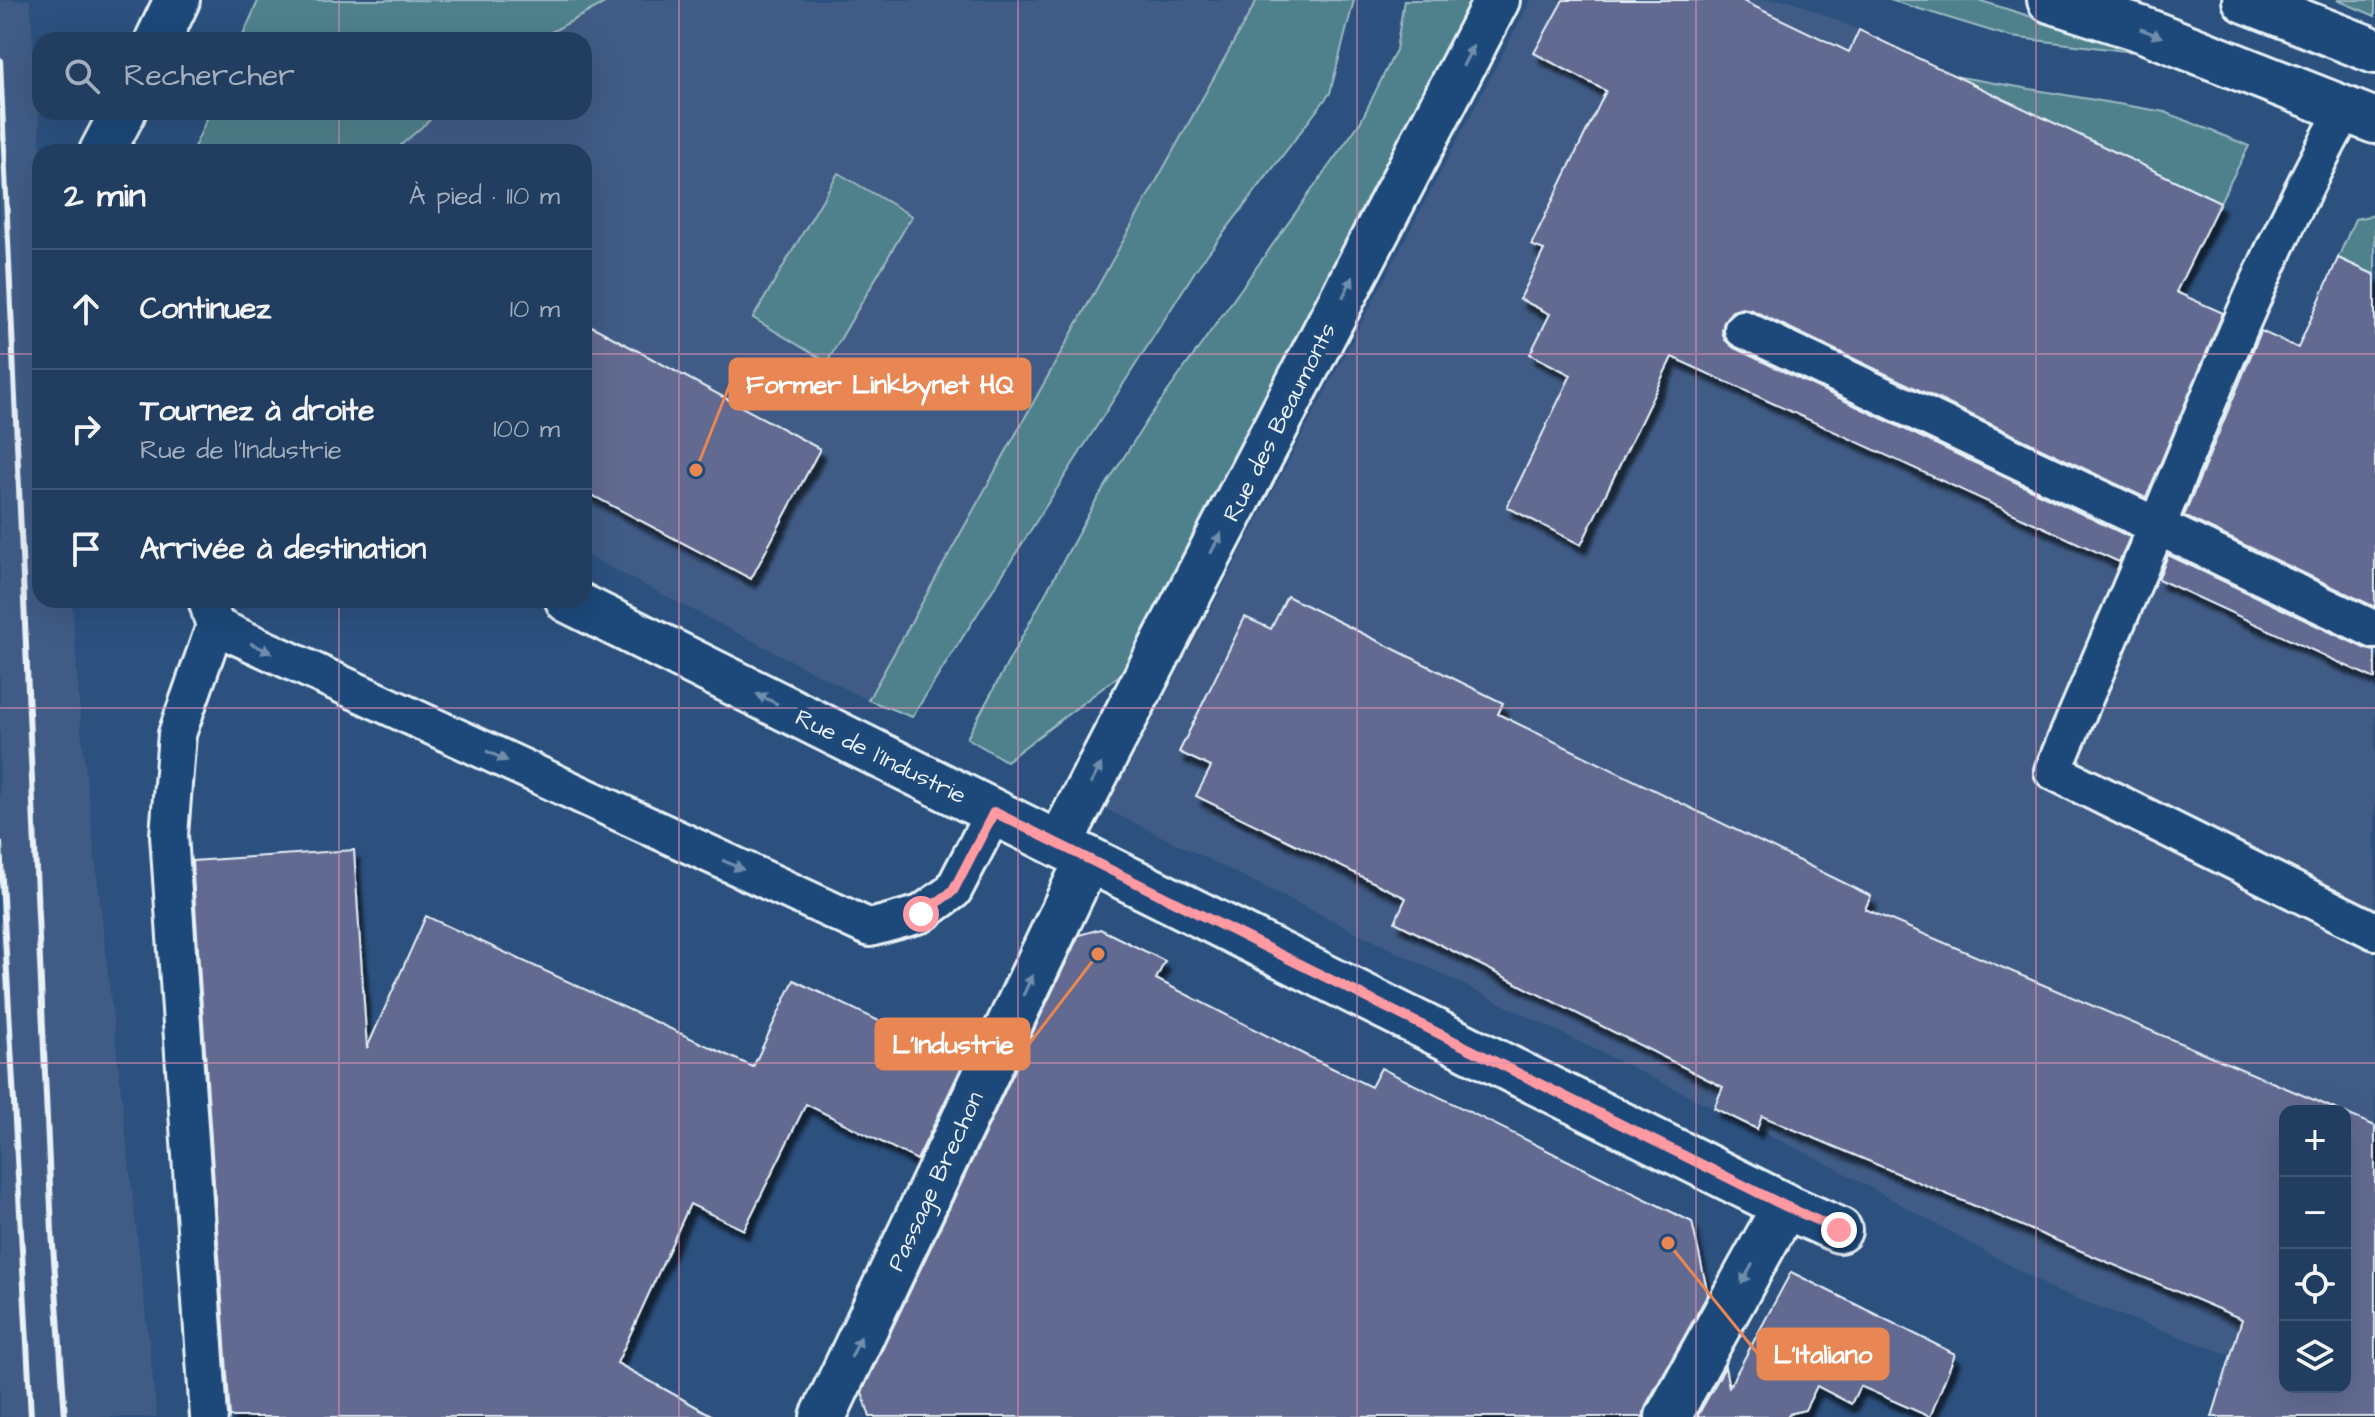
<!DOCTYPE html>
<html lang="fr">
<meta charset="utf-8">
<style>
:root{--surface:#213d5f;--page:#294465;--text:#f1f3f6;--muted:#a2aebd;--line:#3e5674}
body{margin:0;font-family:"Architects Daughter",sans-serif;background:var(--page);color:var(--text)}
.controls{position:absolute;right:24px;bottom:24px;display:grid;overflow:hidden;border-radius:16px;box-shadow:0 8px 32px #0002}
.controls button{width:72px;height:72px;display:grid;place-items:center;padding:0;border:0;border-bottom:2px solid var(--line);background:var(--surface);color:var(--text);font:40px sans-serif}
.stop{position:absolute;width:24px;height:24px;margin:-18px;border:6px solid #ff9aa2;border-radius:50%;background:#fff}
.stop.end{background:#ff9aa2;border-color:#fff;box-shadow:0 2px 8px #0008}
.list{margin:0;padding:0;list-style:none}
h2{display:flex;justify-content:space-between;align-items:center;height:104px;margin:0;padding:0 32px;font-size:34px}
h2 small{font-size:26px;font-weight:400;color:var(--muted)}
.list li{display:grid;grid-template-columns:52px 1fr auto;gap:24px;align-items:center;box-sizing:border-box;height:120px;padding:0 32px;border-top:2px solid var(--line)}
.list b{display:block;font-size:30px;white-space:nowrap}
.list p{margin:0;font-size:26px;white-space:nowrap;color:var(--muted)}
.list em{font-size:26px;font-style:normal;color:var(--muted)}
.icon{flex:none;width:44px;height:44px;fill:none;stroke:currentColor;stroke-width:2;stroke-linecap:round;stroke-linejoin:round}
.map{position:relative;flex:none;width:2375px;height:1417px;overflow:hidden}
.search{position:absolute;background:var(--surface);box-shadow:0 8px 32px #0002;left:32px;top:32px;width:560px;height:88px;display:flex;align-items:center;gap:20px;box-sizing:border-box;padding:0 28px;border-radius:24px;color:var(--muted);font-size:30px}
.panel{position:absolute;background:var(--surface);box-shadow:0 8px 32px #0002;left:32px;top:144px;width:560px;height:464px;border-radius:24px}
.map>svg:first-child{display:block}
.built{fill:#3f5c86}
.green{fill:#50818c;stroke:#9cb9c2;stroke-width:2}
.building{fill:#626b91;stroke:#e8f1f8;stroke-width:2;filter:url(#shadow)}
.lines{fill:none;stroke-linecap:round;stroke-linejoin:round}
.service-casing{stroke:#e8f1f8;stroke-width:42}
.minor-casing{stroke:#e8f1f8;stroke-width:50}
.primary-casing{stroke:#e8f1f8;stroke-width:50}
.service{stroke:#1f4a7a;stroke-width:36}
.minor{stroke:#1f4a7a;stroke-width:44}
.primary{stroke:#1f4a7a;stroke-width:44}
.rail{stroke:#e8f1f8;stroke-width:6}
.oneway{fill:#6f8dac}
.route{stroke:#ff9aa2;stroke-width:10}
.grid{fill:none;stroke:#d78fb1;stroke-width:2;stroke-opacity:0.55}
.labels{text-anchor:middle;stroke-width:8;stroke-linejoin:round;paint-order:stroke}
.street-label{font-size:24px;fill:#e8f1f8;stroke:#1f4a7a}
.leader{fill:none;stroke:#e88753;stroke-width:3}
.callout-dot{fill:#e88753;stroke:#1f4a7a;stroke-width:3}
.callout{fill:#e88753;stroke:#e88753;stroke-width:3}
.callout-label{font-size:26px;text-anchor:middle;font-weight:bold;fill:#fff}
</style>
<div class="map">
<svg width="2375" height="1417" viewBox="0 0 2375 1417">
<defs>
<filter id="shadow"><feDropShadow dx="5" dy="9" stdDeviation="2" flood-color="#0009"/></filter>
</defs>
<rect width="100%" height="100%" fill="#2c517f"/>
<filter id="ink" filterUnits="userSpaceOnUse"><feTurbulence type="fractalNoise" baseFrequency=".0125" numOctaves="2"/><feDisplacementMap in="SourceGraphic" scale="16" xChannelSelector="R" yChannelSelector="G"/><feConvolveMatrix kernelMatrix="1 2 1 2 8 2 1 2 1" color-interpolation-filters="sRGB"/></filter>
<g filter="url(#ink)">
<g class="built">
<path d="M0 0H30L41 152 40 600H72L81 730 157 1417H0Z"/>
<path d="M610 0H1257L868 700 584 554V152H393L439 112H584V40H537Z"/>
<path d="M1531 0H1790L1859 30 2220 202 2176 292 2297 348 2338 258 2375 275V1409L2345 1387V1111H2285V1375L2058 1292 1832 1166 1106 809Z"/>
</g>
<g class="green">
<path d="M261 0H610L537 40H241L258 1Z"/>
<path d="M1257 0H1354L1330 93 1197 268 912 717 868 700Z"/>
<path d="M1404 0H1480L1145 656 1006 761 967 738 1094 504 1148 419 1361 121 1396 50Z"/>
<path d="M1890 0H1978L2150 54 2011 37Z"/>
<path d="M2338 0H2375V16L2337 0Z"/>
<path d="M1954 76 2165 112 2249 146 2220 202Z"/>
<path d="M210 112H439L393 152H192Z"/>
<path d="M838 173 912 216 827 362 753 318Z"/>
<path d="M2375 215V275L2338 258 2355 219Z"/>
</g>
<g class="building">
<path d="M1563 0H1741L1849 52 1859 30 2220 202 2176 292 2223 313 2146 498 1752 310 1742 308 1732 311 1724 321 1722 331 1725 340 1734 348 2130 537 2119 562 1672 357 1581 545 1507 507 1571 375 1530 354 1550 314 1520 299 1544 250 1531 245 1606 91 1534 53Z"/>
<path d="M2338 258 2375 275V607L2184 516 2261 331 2298 348Z"/>
<path d="M584 322 820 449 751 579 584 491Z"/>
<path d="M2168 555 2366 649 2375 651V679L2158 579Z"/>
<path d="M1287 596 1503 703 1498 714 1871 896 1865 909 2340 1111H2285V1387H2345V1113L2375 1126V1417H2212L2242 1319 1762 1116 1757 1129 1714 1108 1723 1087 1395 922 1406 898 1196 796 1211 767 1179 752 1245 617 1271 629Z"/>
<path d="M354 850 367 1048 426 916 753 1067 794 980 964 1062 917 1160 806 1104 744 1230 690 1204 617 1363 715 1417H230L192 861Z"/>
<path d="M1100 929 1165 961 1156 979 1305 1055 1371 1087 1381 1068 1692 1222 1708 1294 1646 1405 1643 1417H870L862 1392 1079 935Z"/>
<path d="M1791 1272 1955 1354 1930 1417 1860 1386 1851 1404 1817 1386 1805 1410 1789 1414 1787 1417H1697L1725 1367 1729 1387Z"/>
</g>
<g class="lines">
<defs>
<g id="service">
<path d="M2345 110C2270 245 2213 388 2155 531 2122 611 2087 691 2053 771L2375 931"/>
<path d="M1743 329 2375 630"/>
<path d="M207 600 215 626 870 928 921 914 953 891 994 812"/>
<path d="M209 1417 169 835 177 734 215 626"/>
</g>
<g id="minor">
<path d="M158 40 177 0"/>
<path d="M102 152 123 112"/>
<path d="M568 600 1785 1206 1839 1230"/>
<path d="M1060 843 1497 0"/>
<path d="M823 1417 1088 859"/>
<path d="M1668 1417 1785 1206"/>
</g>
<g id="primary">
<path d="M2050 0 2141 29 2375 121"/>
<path d="M2245 0 2375 51"/>
</g>
</defs>
<use href="#service" class="service-casing"/>
<use href="#minor" class="minor-casing"/>
<use href="#primary" class="primary-casing"/>
<use href="#service" class="service"/>
<use href="#minor" class="minor"/>
<use href="#primary" class="primary"/>
<g class="rail">
<path d="M0 60 52 1231 65 1417"/>
<path d="M0 843 31 1417"/>
</g>
</g>
<defs><path id="oneway-solid" d="M-6-.8H1V-3.2L6.5 0L1 3.2V.8H-6Z" transform="scale(2)"/></defs>
<g class="oneway">
<use href="#oneway-solid" transform="translate(2151 33) rotate(21)"/>
<use href="#oneway-solid" transform="translate(1468 56) rotate(-63)"/>
<use href="#oneway-solid" transform="translate(1348 287) rotate(-63)"/>
<use href="#oneway-solid" transform="translate(1216 543) rotate(-63)"/>
<use href="#oneway-solid" transform="translate(261 648) rotate(25)"/>
<use href="#oneway-solid" transform="translate(767 699) rotate(-154)"/>
<use href="#oneway-solid" transform="translate(497 756) rotate(25)"/>
<use href="#oneway-solid" transform="translate(1096 774) rotate(-62)"/>
<use href="#oneway-solid" transform="translate(733 865) rotate(25)"/>
<use href="#oneway-solid" transform="translate(1028 985) rotate(-65)"/>
<use href="#oneway-solid" transform="translate(1747 1274) rotate(119)"/>
<use href="#oneway-solid" transform="translate(856 1347) rotate(-65)"/>
</g>
</g>
<g class="lines" filter="url(#ink)">
<path class="route" d="M921 914 953 891 994 812 1785 1206 1839 1230"/>
</g>
<path class="grid" d="M339 0V40M679 0V1417M1018 0V1417M1357 0V1417M1696 0V1417M2036 0V1417M339 112V152M0 354H40M584 354H2375M339 600V1417M0 708H2375M0 1063H2375"/>
<g class="labels">
<g class="street-label">
<text transform="translate(1279 422) rotate(-63)" y="8">Rue des Beaumonts</text>
<text transform="translate(881 756) rotate(26)" y="8">Rue de l'Industrie</text>
<text transform="translate(935 1181) rotate(-65)" y="8">Passage Brechon</text>
</g>
</g>
<path class="leader" d="M696 470L730 384M1098 954L1029 1044M1668 1243L1758 1354"/>
<g class="callout-dot">
<circle cx="696" cy="470" r="8"/>
<circle cx="1098" cy="954" r="8"/>
<circle cx="1668" cy="1243" r="8"/>
</g>
<g class="callout">
<rect x="730" y="359" width="300" height="50" rx="8"/>
<rect x="876" y="1019" width="153" height="50" rx="8"/>
<rect x="1758" y="1329" width="130" height="50" rx="8"/>
</g>
<g class="callout-label">
<text x="880" y="393">Former Linkbynet HQ</text>
<text x="953" y="1053">L'Industrie</text>
<text x="1823" y="1363">L'Italiano</text>
</g>
</svg>
<div class="controls">
<button>+</button>
<button>−</button>
<button><svg class="icon" aria-label="locate" viewBox="0 0 24 24"><circle cx="12" cy="12" r="6"/><path d="M12 2v4M12 18v4M2 12h4M18 12h4"/></svg></button>
<button><svg class="icon" aria-label="layers" viewBox="0 0 24 24"><path d="M12 4l9 5-9 5-9-5zM3 14l9 5 9-5"/></svg></button>
</div>
<div class="stop" style="left:921px;top:914px"></div>
<div class="stop end" style="left:1839px;top:1230px"></div>
<div class="search"><svg class="icon" aria-label="search" viewBox="0 0 24 24"><circle cx="10" cy="10" r="6"/><path d="M15 15l6 6"/></svg>Rechercher</div>
<section class="panel">
<h2>2 min<small>À pied · 110 m</small></h2>
<ul class="list">
<li><svg class="icon" aria-label="ahead" viewBox="0 0 24 24"><path d="M12 20V5M6 11l6-6 6 6"/></svg><div><b>Continuez</b></div><em>10 m</em></li>
<li><svg class="icon" aria-label="right" viewBox="0 0 24 24"><path d="M7 20v-9h11M14 6l5 5-5 5"/></svg><div><b>Tournez à droite</b><p>Rue de l'Industrie</p></div><em>100 m</em></li>
<li><svg class="icon" aria-label="arrive" viewBox="0 0 24 24"><path d="M6 21V4h12l-3 4 3 4H6"/></svg><div><b>Arrivée à destination</b></div></li>
</ul>
</section>
</div>
